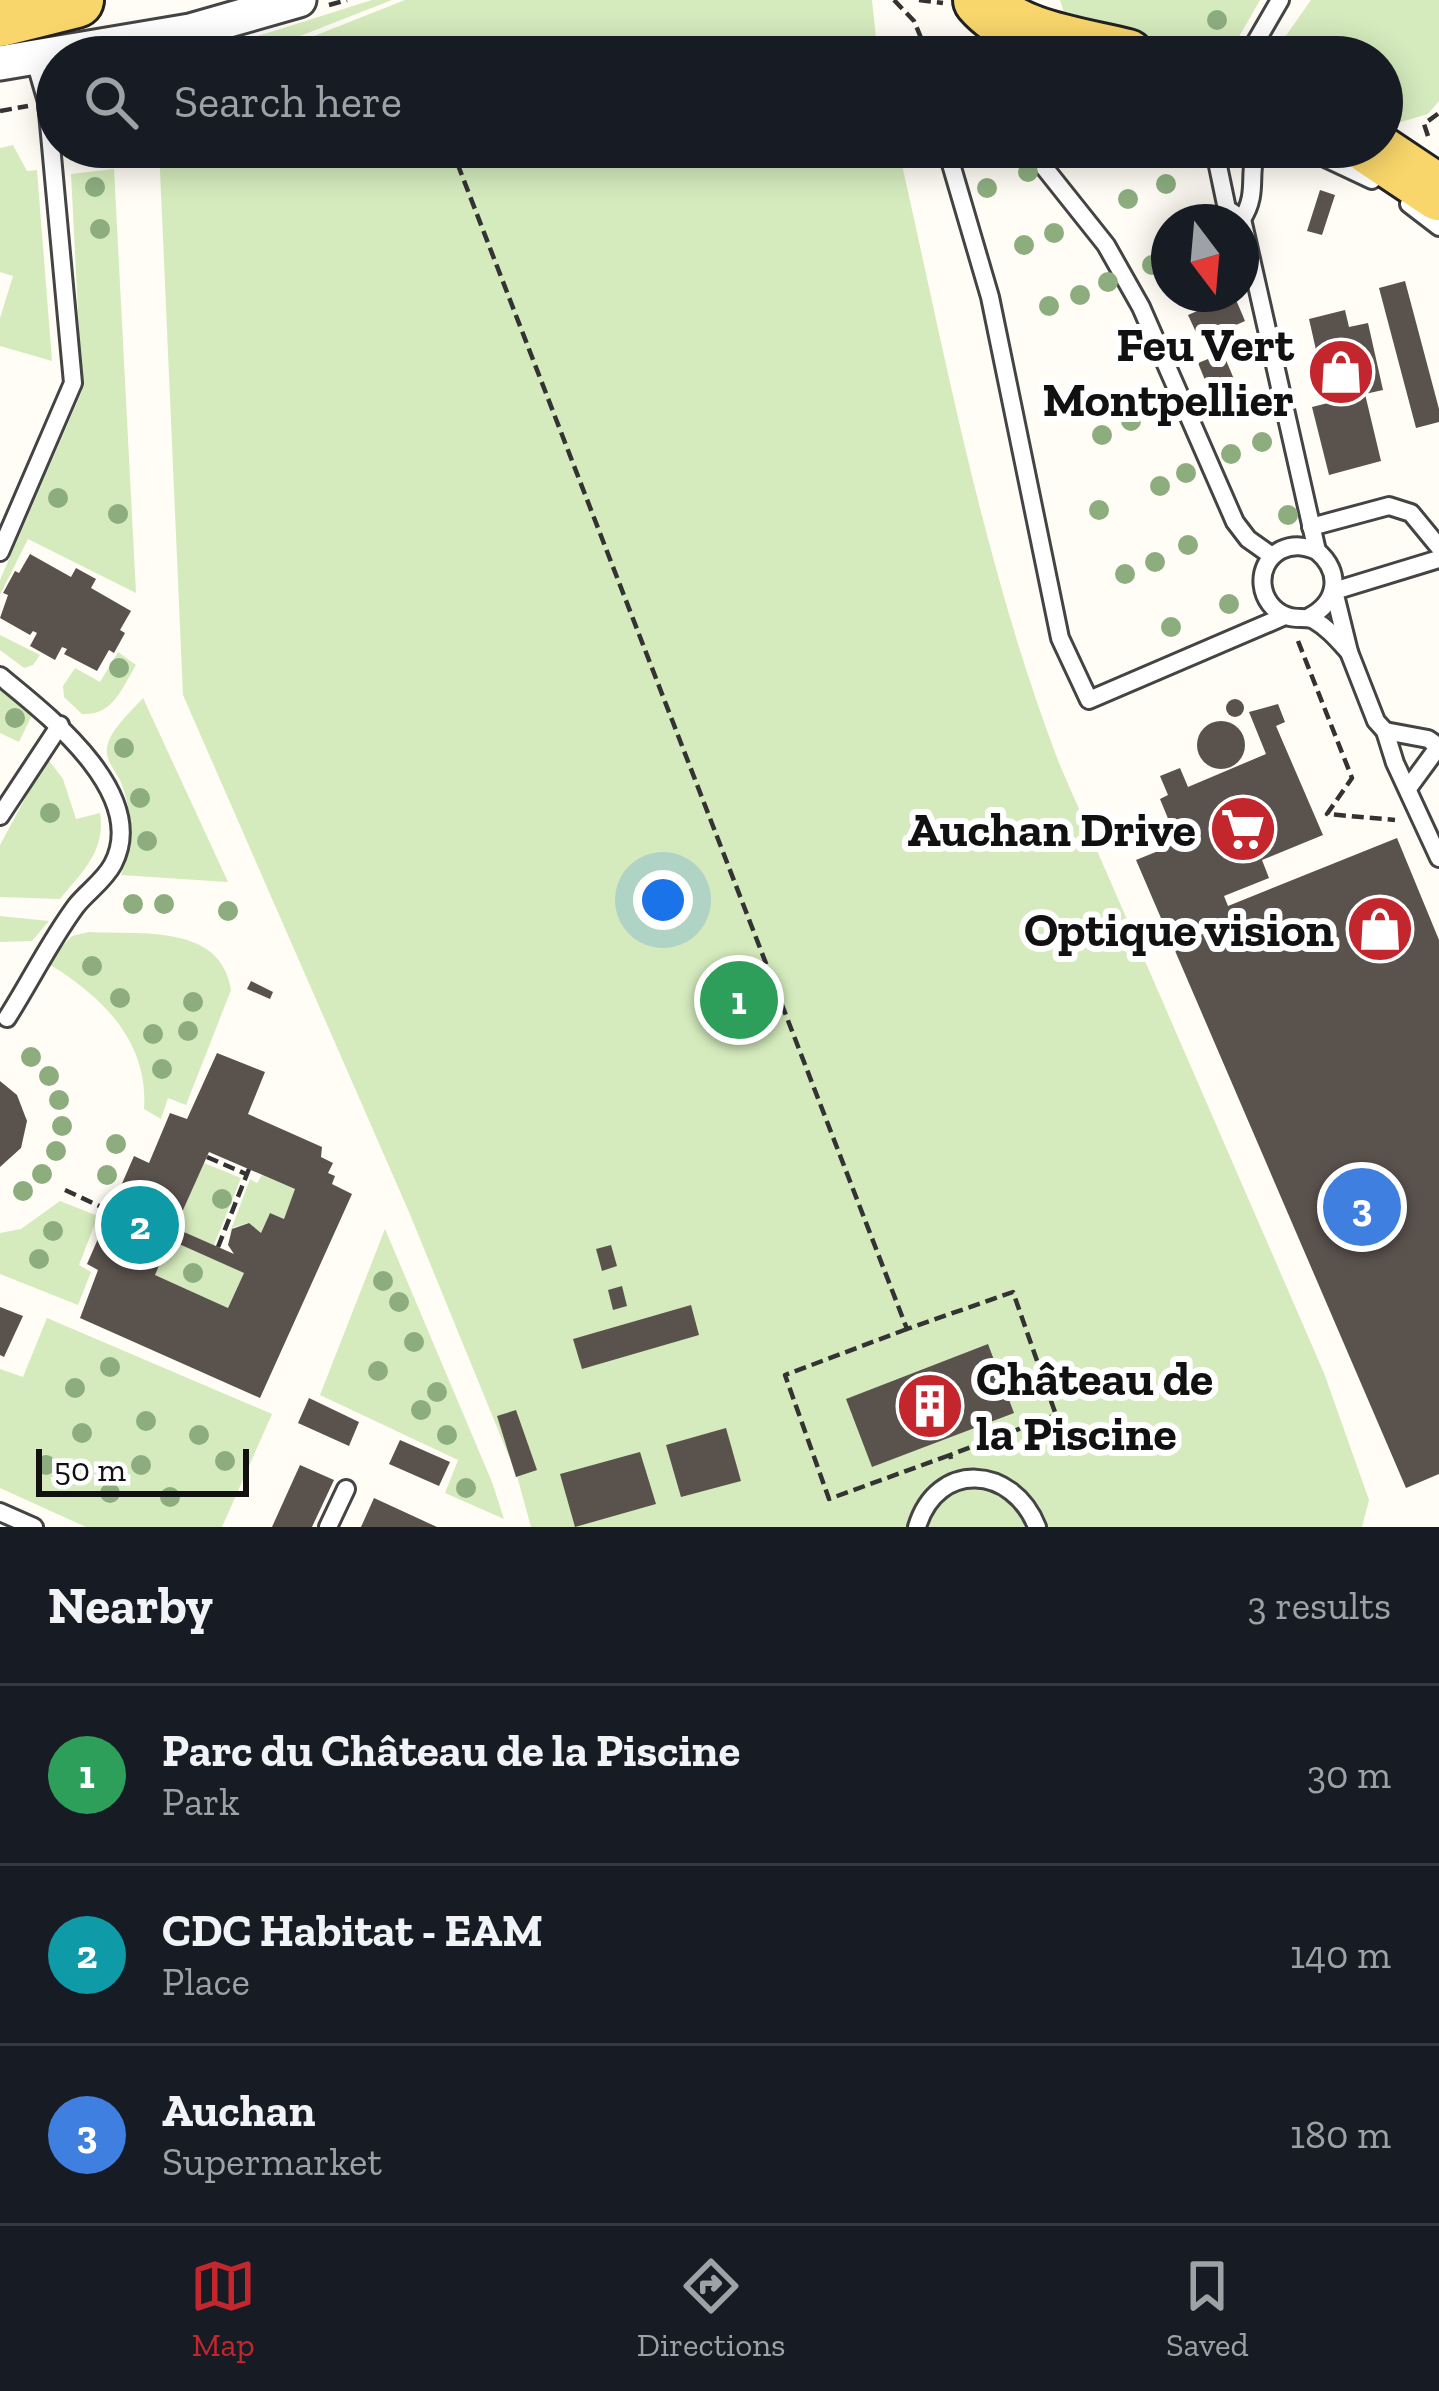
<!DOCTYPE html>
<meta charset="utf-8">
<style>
:root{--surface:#171b24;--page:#242831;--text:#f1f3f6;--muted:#9ea1a6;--line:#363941;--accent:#c4262e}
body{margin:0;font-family:"Zilla Slab",serif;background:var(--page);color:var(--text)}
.compass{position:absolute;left:1151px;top:204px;width:108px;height:108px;border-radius:50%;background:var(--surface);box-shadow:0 6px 30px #0003;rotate:164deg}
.scale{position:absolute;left:36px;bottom:30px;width:213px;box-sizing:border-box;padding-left:12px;border:6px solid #111;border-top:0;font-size:33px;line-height:42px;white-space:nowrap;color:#111;-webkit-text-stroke:9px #fff;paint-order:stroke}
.you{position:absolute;left:663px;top:900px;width:42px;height:42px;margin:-30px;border:9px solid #fff;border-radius:50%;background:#1a73e8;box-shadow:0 0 0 18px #1a73e833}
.badge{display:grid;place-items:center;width:78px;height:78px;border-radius:50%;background:var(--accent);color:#fff;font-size:39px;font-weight:700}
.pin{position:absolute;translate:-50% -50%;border:6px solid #fff;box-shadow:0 3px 12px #0006}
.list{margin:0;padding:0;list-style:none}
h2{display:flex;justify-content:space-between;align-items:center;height:156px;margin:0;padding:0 48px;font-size:51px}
h2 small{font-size:39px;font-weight:400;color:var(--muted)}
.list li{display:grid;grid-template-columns:78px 1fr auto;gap:36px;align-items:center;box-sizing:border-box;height:180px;padding:0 48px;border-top:3px solid var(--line)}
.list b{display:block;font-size:45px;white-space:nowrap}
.list p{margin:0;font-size:39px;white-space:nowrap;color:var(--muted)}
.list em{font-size:39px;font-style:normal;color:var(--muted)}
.icon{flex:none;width:66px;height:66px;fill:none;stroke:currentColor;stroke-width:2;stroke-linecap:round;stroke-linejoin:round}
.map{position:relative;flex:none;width:1439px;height:1527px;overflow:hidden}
.search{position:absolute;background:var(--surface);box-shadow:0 6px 30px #0003;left:36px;right:36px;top:36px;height:132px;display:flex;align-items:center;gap:30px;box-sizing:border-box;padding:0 42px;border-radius:66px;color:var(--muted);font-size:45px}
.sheet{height:696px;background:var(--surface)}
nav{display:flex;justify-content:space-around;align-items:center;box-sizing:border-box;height:168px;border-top:3px solid var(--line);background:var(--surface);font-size:33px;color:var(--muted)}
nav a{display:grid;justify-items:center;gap:6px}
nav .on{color:var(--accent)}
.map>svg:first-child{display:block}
.green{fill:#d5ebbd}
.building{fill:#5a524d;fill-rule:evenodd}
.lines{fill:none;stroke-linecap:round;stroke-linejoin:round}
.lane-casing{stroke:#444;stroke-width:22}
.street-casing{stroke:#444;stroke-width:39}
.primary-casing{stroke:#222;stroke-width:60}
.path{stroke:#333;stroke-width:4.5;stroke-dasharray:12 6;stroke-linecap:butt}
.lane{stroke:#fff;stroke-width:16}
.street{stroke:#fff;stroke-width:33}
.primary{stroke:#f9d66b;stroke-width:54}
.tree{fill:#8dad7f}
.labels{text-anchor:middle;stroke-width:12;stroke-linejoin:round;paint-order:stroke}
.poi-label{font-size:48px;font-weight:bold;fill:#111;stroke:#fff;text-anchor:end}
</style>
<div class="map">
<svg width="1439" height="1527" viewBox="0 0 1439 1527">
<rect width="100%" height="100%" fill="#fffdf5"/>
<g class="green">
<path d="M372 0H392L246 57H192Z"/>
<path d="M405 0H872L878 57H261Z"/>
<path d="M1060 0H1260L1228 56 1085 23 1064 13Z"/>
<path d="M1311 0H1439V101L1428 114 1391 125 1382 121V57H1271Z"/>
<path d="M13 145 27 171 37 170 52 361 0 346V318L13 276 0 272V148Z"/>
<path d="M159 147H898C945 354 983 564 1059 763L1324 1373 1369 1500 1362 1527H531L517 1476 409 1212 183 695Z"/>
<path d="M114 169 136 593 28 539 0 595V580L82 391 71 174Z"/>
<path d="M0 635 40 655 33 665 24 668 0 650Z"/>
<path d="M118 652 136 665C122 688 113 716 82 714L64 697 63 686 75 668 100 682Z"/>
<path d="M0 688 25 706 31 717 19 742 0 733Z"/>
<path d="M143 698 228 882 121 875C134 843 133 812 120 780 116 773 108 762 107 754 104 734 132 711 143 698Z"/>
<path d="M47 758 63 779 76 819 100 813C106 851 82 872 60 899L0 897V845Z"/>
<path d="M0 916 49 921 32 941 0 942Z"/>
<path d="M89 932C140 935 221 923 231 990L186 1105 168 1098 161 1119 144 1109C149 1041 101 995 47 963L72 936Z"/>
<path d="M204 1163 241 1178 214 1245 175 1228Z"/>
<path d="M262 1175 295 1189 284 1219 270 1213 261 1233 248 1223 234 1227 229 1235 250 1179 257 1183Z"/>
<path d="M60 1201 98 1216 79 1265 91 1272 78 1305 0 1274V1233L21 1229Z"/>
<path d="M385 1229 492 1482 504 1519 445 1493 458 1460 320 1395Z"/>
<path d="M170 1240 244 1273 228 1308 155 1275Z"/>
<path d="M47 1318 272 1414 222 1527H86L0 1488V1369L23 1377Z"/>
</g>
<g class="building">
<path d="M1320 190 1335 195 1322 235 1307 231Z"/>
<path d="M1405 281 1439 409V422L1416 428 1379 288Z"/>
<path d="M1234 295 1245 321 1200 341 1188 315Z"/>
<path d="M1345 310 1349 327 1368 323 1383 390 1365 394 1381 461 1329 475 1312 407 1328 403 1309 319Z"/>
<path d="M1223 353 1239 391 1214 402 1198 363Z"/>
<path d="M30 554 71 577 76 568 96 579 91 588 131 611 120 630 125 633 114 653 109 650 97 671 64 654 67 649 62 647 55 660 30 646 37 633 33 631 30 635 0 618 8 595 3 593 15 571 19 573Z"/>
<circle cx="1235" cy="708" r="9"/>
<path d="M1278 704 1285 722 1276 726 1323 835 1262 860 1269 878 1224 896 1228 906 1397 838 1439 940V1474L1406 1488 1136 860 1178 843 1160 799 1168 795 1160 776 1180 768 1188 787 1266 754 1249 712Z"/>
<circle cx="1221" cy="745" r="24"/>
<path d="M251 981 273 992 270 999 247 989Z"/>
<path d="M217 1053 265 1072 248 1114 322 1147 321 1157 333 1163 328 1173 335 1176 332 1184 352 1194 260 1398 80 1318 98 1270 87 1264 134 1156 149 1163 170 1113 187 1119ZM209 1152 295 1189 284 1219 270 1213 261 1233 249 1223 232 1229 228 1245 234 1254 175 1228ZM170 1240 244 1273 228 1308 155 1275Z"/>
<path d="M0 1081 17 1095 27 1121 21 1148 0 1167Z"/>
<path d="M611 1245 617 1266 602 1271 596 1249Z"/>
<path d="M622 1286 627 1306 613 1310 608 1290Z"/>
<path d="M691 1305 699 1335 582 1369 573 1339Z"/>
<path d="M0 1307 23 1316 4 1357 0 1355Z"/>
<path d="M988 1344 1014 1413 872 1467 846 1399Z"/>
<path d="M309 1398 359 1422 349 1446 298 1423Z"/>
<path d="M516 1410 537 1470 516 1477 497 1416Z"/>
<path d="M726 1428 741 1481 681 1497 666 1445Z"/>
<path d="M400 1440 450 1462 439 1486 389 1464Z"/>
<path d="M640 1452 656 1504 575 1527 560 1474Z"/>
<path d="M300 1465 334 1480 312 1527H272Z"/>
<path d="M374 1498 437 1527H361Z"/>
</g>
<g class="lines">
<defs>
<g id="lane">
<path d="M1254 45 1280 0"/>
<path d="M977 57 994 39 998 23"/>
<path d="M946 147 990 297 1060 638 1089 700 1285 616"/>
<path d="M1028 147 1106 245 1141 307 1235 522 1248 539 1272 556"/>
<path d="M1214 147 1227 209 1242 219 1317 551"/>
<path d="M1302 147 1372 180"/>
<path d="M1409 204 1439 227"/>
<path d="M1242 219C1261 190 1244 168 1261 147"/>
<path d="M1311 527 1389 506 1411 513 1439 547"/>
<path d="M0 552 73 383 47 102 34 57"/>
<path d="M1439 559 1334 591 1349 652 1376 721 1385 731 1395 763 1439 858"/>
<path d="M1309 617C1338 602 1342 572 1317 551 1305 546 1294 544 1281 550 1253 565 1258 606 1287 616 1297 620 1305 616 1314 620 1328 628 1338 640 1349 652"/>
<path d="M0 676C45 713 150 793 113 864 104 881 87 892 76 906 50 941 30 982 7 1018"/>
<path d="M1385 731 1428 739 1438 746"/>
<path d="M1409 787 1439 746"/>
<path d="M0 816 60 725"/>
<path d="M0 1512 34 1527"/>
<path d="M328 1527 346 1489"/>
<path d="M917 1527C937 1460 1013 1465 1037 1527"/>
</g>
<path id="street" d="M0 63 190 31 299 0"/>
<g id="primary">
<path d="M981 0C1014 39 1080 45 1127 57"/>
<path d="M0 19 76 0"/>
<path d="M1370 147 1439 193"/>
</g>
</defs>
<use href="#lane" class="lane-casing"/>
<use href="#street" class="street-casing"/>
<use href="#primary" class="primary-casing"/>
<g class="path">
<path d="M894 0 914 21 929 57"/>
<path d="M919 0 943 3"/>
<path d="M329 5 347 0"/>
<path d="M0 111 28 106"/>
<path d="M1428 136 1424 124 1439 113"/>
<path d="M451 147 907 1329 1013 1292 1056 1415 950 1455 951 1459"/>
<path d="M1298 641 1352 778 1327 814 1395 820"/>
<path d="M207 1157 246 1174"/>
<path d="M65 1190 110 1211"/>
<path d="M218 1247 249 1169"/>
<path d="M907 1329 785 1375 829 1499 950 1455"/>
</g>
<use href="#lane" class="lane"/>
<use href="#street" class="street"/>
<use href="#primary" class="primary"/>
</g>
<g class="tree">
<circle cx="1217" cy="20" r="10"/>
<circle cx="1028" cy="172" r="10"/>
<circle cx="1166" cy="184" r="10"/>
<circle cx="95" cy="187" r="10"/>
<circle cx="987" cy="188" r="10"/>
<circle cx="1128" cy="199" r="10"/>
<circle cx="100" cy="229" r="10"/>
<circle cx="1054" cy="233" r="10"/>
<circle cx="1024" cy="245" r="10"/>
<circle cx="1152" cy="265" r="10"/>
<circle cx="1108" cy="282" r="10"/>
<circle cx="1080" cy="295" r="10"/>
<circle cx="1049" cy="306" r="10"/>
<circle cx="1162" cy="409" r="10"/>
<circle cx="1131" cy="421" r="10"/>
<circle cx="1102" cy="435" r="10"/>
<circle cx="1262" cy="442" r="10"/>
<circle cx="1231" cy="454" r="10"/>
<circle cx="1186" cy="473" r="10"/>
<circle cx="1160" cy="486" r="10"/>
<circle cx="58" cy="498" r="10"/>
<circle cx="1099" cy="510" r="10"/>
<circle cx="118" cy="514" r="10"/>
<circle cx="1288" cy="515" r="10"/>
<circle cx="1188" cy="545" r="10"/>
<circle cx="1155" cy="562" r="10"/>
<circle cx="1125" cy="574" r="10"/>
<circle cx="1229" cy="604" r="10"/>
<circle cx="1171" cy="627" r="10"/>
<circle cx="119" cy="668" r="10"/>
<circle cx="15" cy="718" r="10"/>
<circle cx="124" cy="748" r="10"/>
<circle cx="140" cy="798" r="10"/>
<circle cx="50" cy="813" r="10"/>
<circle cx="147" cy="841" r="10"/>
<circle cx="133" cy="904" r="10"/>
<circle cx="164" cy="904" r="10"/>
<circle cx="228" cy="911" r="10"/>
<circle cx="92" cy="966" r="10"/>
<circle cx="120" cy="998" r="10"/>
<circle cx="193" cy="1002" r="10"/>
<circle cx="188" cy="1031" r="10"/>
<circle cx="153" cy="1034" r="10"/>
<circle cx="31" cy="1057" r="10"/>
<circle cx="162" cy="1069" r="10"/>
<circle cx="49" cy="1076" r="10"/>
<circle cx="59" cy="1100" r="10"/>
<circle cx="62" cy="1126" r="10"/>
<circle cx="116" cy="1144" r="10"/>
<circle cx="56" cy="1151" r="10"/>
<circle cx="42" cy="1174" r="10"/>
<circle cx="107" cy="1175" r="10"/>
<circle cx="23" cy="1191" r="10"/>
<circle cx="222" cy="1199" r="10"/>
<circle cx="53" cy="1231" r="10"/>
<circle cx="39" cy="1259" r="10"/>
<circle cx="193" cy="1273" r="10"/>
<circle cx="383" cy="1281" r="10"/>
<circle cx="399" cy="1302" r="10"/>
<circle cx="414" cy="1342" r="10"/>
<circle cx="110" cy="1367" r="10"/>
<circle cx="378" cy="1371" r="10"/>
<circle cx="75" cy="1388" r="10"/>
<circle cx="437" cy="1392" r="10"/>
<circle cx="421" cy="1410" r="10"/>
<circle cx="146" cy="1421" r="10"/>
<circle cx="82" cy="1433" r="10"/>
<circle cx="199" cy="1435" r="10"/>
<circle cx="447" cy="1435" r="10"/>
<circle cx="225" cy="1461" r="10"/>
<circle cx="46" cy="1465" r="10"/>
<circle cx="141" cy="1465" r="10"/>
<circle cx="466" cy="1488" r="10"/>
<circle cx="110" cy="1493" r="10"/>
<circle cx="170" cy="1497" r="10"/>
</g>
<defs>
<symbol id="shop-disc" viewBox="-11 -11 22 22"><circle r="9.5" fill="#c4262e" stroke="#fff"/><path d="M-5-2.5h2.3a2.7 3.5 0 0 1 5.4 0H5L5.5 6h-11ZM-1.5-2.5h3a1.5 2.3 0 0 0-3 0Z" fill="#fff"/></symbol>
<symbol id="supermarket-disc" viewBox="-11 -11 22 22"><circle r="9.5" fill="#c4262e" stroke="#fff"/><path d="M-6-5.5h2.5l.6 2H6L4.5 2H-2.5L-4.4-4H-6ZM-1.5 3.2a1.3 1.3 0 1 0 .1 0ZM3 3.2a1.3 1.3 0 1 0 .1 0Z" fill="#fff"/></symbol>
<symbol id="building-disc" viewBox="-11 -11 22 22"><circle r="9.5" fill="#c4262e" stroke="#fff"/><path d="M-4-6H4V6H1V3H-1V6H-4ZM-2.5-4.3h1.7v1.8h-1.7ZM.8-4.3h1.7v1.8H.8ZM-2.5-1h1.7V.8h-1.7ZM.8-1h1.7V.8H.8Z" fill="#fff"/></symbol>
</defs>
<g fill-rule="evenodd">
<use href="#shop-disc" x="1303" y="334" width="76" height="76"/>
<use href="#supermarket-disc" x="1205" y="791" width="76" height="76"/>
<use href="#shop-disc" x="1342" y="891" width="76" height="76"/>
<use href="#building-disc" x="892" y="1368" width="76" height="76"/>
</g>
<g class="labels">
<g class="poi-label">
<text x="1294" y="361">Feu Vert<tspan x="1294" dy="55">Montpellier</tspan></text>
<text x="1196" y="846">Auchan Drive</text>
<text x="1334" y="946">Optique vision</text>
<text x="976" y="1395" text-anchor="start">Château de<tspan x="976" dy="55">la Piscine</tspan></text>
</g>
</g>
</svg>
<svg class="compass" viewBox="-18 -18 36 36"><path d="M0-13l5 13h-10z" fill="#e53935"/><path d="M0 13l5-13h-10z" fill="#9ea1a6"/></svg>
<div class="scale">50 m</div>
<div class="you"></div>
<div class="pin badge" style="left:739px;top:1000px;background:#2e9e5b">1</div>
<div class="pin badge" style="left:140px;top:1225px;background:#0f9aa8">2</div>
<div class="pin badge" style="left:1362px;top:1207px;background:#3f7fe0">3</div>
<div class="search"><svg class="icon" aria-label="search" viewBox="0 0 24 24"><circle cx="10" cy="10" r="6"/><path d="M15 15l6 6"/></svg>Search here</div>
</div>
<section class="sheet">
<h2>Nearby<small>3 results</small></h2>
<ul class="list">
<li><span class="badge" style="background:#2e9e5b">1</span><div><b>Parc du Château de la Piscine</b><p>Park</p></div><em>30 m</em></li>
<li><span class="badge" style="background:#0f9aa8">2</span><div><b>CDC Habitat - EAM</b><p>Place</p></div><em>140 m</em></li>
<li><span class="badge" style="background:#3f7fe0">3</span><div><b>Auchan</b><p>Supermarket</p></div><em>180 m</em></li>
</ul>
</section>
<nav>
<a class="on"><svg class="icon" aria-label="map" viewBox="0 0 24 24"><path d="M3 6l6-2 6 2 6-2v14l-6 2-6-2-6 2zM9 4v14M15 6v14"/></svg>Map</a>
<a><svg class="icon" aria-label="directions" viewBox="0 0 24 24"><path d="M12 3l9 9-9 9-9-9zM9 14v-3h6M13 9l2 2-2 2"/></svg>Directions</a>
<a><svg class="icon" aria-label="saved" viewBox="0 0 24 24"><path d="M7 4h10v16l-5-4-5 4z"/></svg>Saved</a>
</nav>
